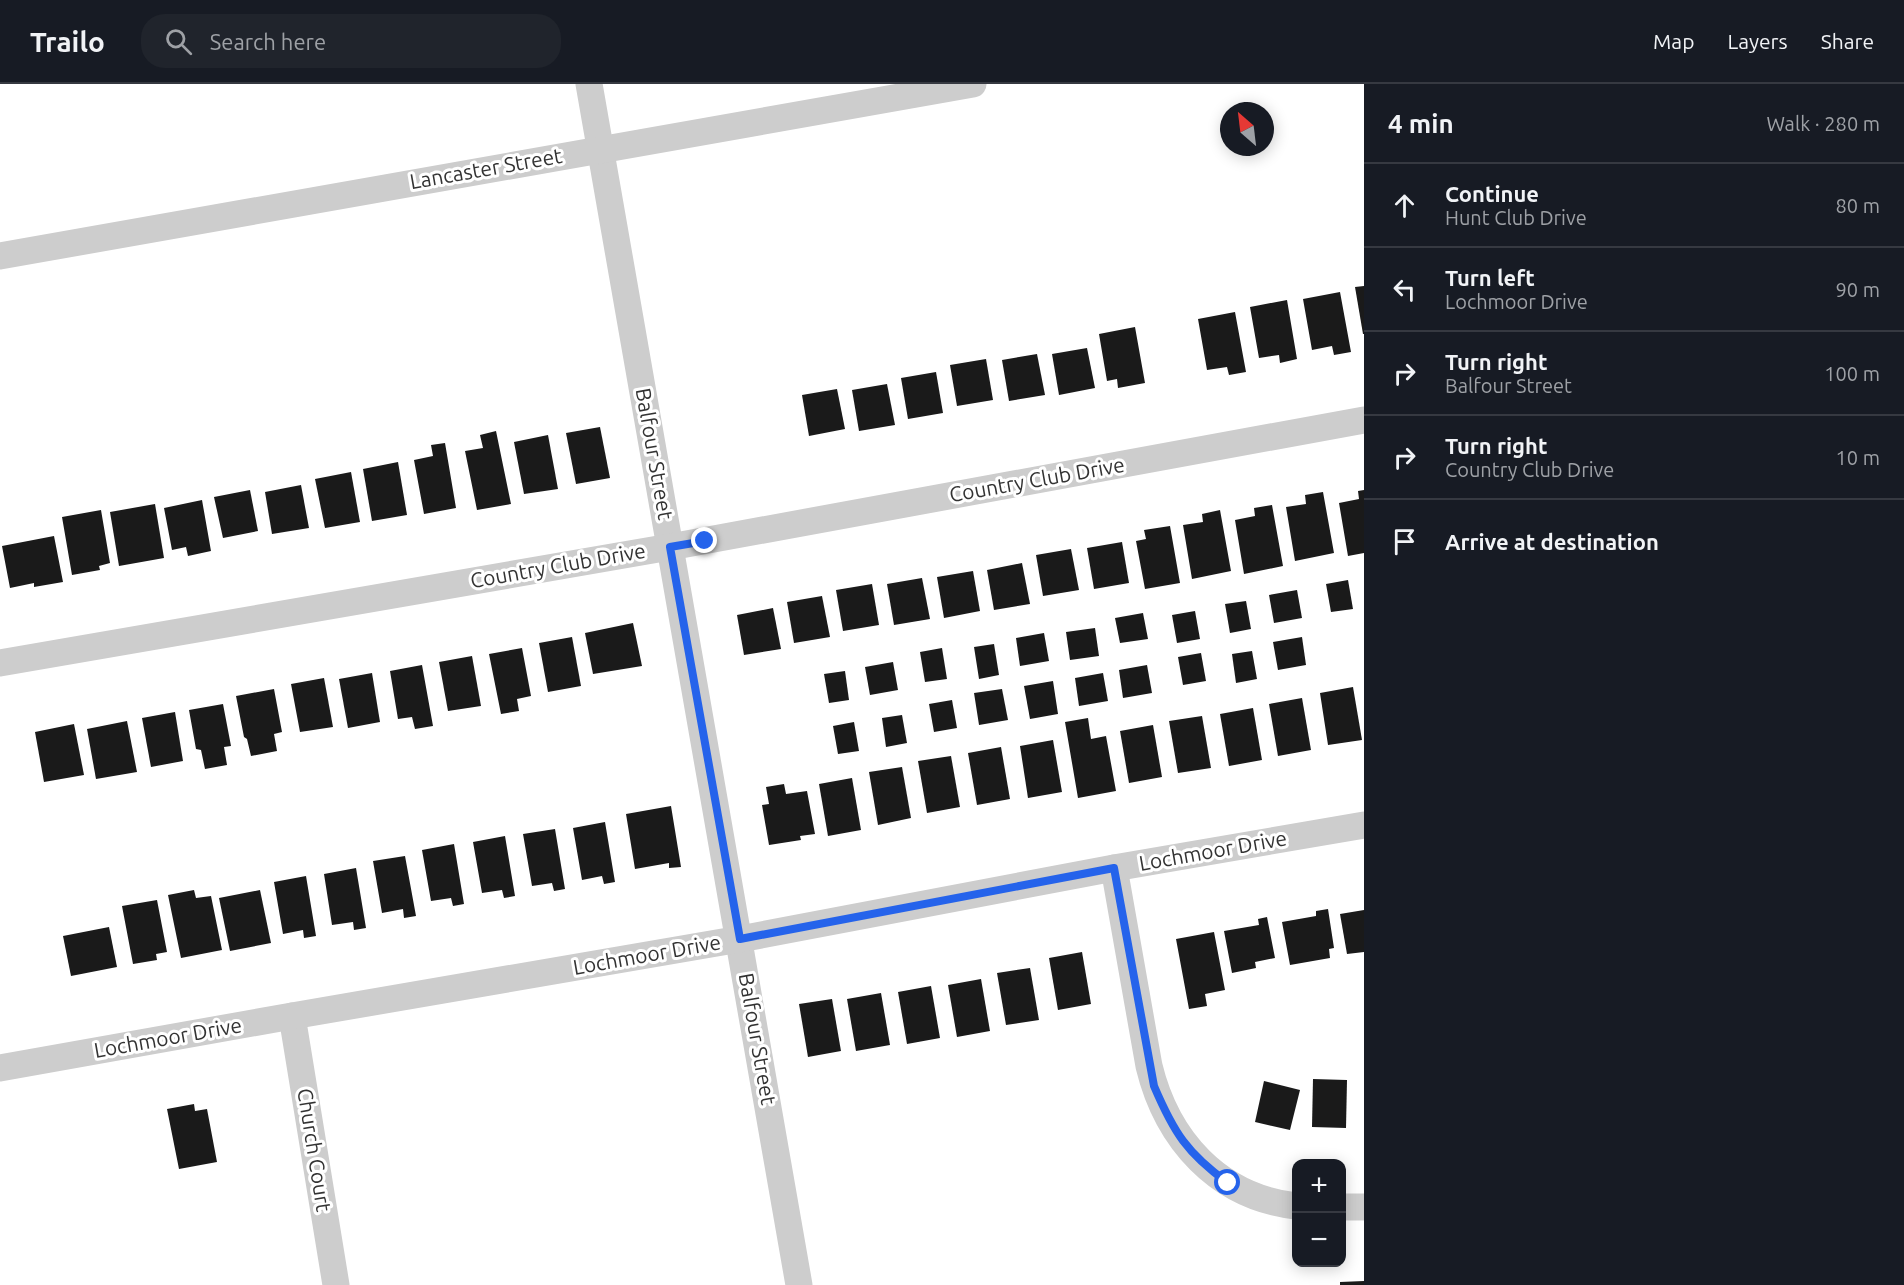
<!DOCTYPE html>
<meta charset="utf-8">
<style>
:root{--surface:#171b24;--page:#20242c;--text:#f1f3f6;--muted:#9ea1a6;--line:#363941}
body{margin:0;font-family:Ubuntu,sans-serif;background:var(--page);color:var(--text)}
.controls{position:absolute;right:18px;bottom:18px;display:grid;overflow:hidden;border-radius:12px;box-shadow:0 3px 15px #0003}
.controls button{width:54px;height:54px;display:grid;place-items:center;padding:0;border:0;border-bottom:2px solid var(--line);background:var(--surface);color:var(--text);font:30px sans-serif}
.compass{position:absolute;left:1220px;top:18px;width:54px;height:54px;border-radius:50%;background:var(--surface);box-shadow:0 3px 15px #0003;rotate:332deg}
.stop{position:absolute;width:18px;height:18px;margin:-14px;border:4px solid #2563eb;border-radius:50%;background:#fff}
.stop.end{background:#2563eb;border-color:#fff;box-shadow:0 2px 6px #0008}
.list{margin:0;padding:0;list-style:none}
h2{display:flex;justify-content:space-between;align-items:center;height:78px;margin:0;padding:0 24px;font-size:26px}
h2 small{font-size:20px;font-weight:400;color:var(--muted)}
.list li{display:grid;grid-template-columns:39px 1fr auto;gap:18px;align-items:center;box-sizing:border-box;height:84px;padding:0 24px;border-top:2px solid var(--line)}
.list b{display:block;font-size:22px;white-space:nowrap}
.list p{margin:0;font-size:20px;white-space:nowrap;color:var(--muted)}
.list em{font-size:20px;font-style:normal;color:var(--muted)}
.icon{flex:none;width:33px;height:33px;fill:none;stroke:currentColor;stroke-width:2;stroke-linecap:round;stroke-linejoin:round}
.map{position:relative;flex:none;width:1364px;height:1201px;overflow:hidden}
header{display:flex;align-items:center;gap:36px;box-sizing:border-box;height:84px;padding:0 30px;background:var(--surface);border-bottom:2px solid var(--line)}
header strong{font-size:28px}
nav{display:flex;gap:33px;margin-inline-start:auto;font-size:21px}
.search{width:420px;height:54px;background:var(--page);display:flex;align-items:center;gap:15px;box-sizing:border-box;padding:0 21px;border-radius:24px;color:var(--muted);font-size:22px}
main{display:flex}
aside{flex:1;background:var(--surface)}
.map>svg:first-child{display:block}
.building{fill:#1a1a1a}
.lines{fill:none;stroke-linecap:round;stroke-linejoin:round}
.street{stroke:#cdcdcd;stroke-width:27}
.route{stroke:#2563eb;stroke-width:8}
.labels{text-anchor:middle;stroke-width:6;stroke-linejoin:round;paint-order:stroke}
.street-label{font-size:21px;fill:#333;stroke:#fff}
</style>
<header>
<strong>Trailo</strong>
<div class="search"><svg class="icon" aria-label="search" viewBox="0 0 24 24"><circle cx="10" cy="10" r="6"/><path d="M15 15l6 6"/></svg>Search here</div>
<nav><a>Map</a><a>Layers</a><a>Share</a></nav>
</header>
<main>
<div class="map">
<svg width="1364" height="1201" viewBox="0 0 1364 1201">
<rect width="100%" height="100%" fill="#fff"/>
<g class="building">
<path d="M1364 202V250H1363L1355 203Z"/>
<path d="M1340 208 1351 268 1334 271 1332 262 1312 266 1303 215Z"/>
<path d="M1287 216 1297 275 1280 279 1279 271 1259 274 1250 223Z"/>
<path d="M1235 228 1246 288 1229 291 1227 283 1207 286 1198 235Z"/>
<path d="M1135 243 1145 299 1118 304 1117 295 1107 297 1099 250Z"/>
<path d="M1087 264 1095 304 1059 311 1052 270Z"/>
<path d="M1037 270 1045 311 1009 317 1002 276Z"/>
<path d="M986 275 993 316 957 322 950 281Z"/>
<path d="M936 288 943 329 908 335 901 294Z"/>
<path d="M887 300 895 341 859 347 852 306Z"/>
<path d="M837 305 845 345 809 352 802 311Z"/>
<path d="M600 343 610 394 576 400 566 349Z"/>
<path d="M496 347 511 420 477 426 465 367 483 364 480 351Z"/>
<path d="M548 351 558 405 524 410 514 358Z"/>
<path d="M445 359 456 424 424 430 414 376 433 372 431 361Z"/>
<path d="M398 378 407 431 372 437 363 385Z"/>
<path d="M351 388 360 438 325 444 315 395Z"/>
<path d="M301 401 309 444 272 450 265 408Z"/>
<path d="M250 406 258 447 223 454 214 413Z"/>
<path d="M1364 406V469L1348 472 1339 419 1359 415 1358 407Z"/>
<path d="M1323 408 1334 469 1295 477 1286 423 1306 420 1305 411Z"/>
<path d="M202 416 211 467 188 472 186 463 172 466 164 424Z"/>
<path d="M155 420 164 474 119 482 110 428Z"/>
<path d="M1272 421 1283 482 1244 490 1235 436 1255 432 1254 424Z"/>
<path d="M101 426 110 479 99 482 100 486 72 491 62 433Z"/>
<path d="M1220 426 1231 487 1192 495 1183 441 1203 438 1202 430Z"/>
<path d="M1170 442 1180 499 1145 505 1136 457 1146 455 1144 446Z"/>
<path d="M54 452 63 498 34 503V499L10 504 2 462Z"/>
<path d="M1122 458 1129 499 1094 505 1087 464Z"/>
<path d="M1071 465 1079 506 1043 512 1036 471Z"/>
<path d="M1022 479 1030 520 994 526 987 486Z"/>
<path d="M973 487 980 527 944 534 937 493Z"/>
<path d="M922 494 930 535 894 541 887 500Z"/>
<path d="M1348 496 1353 525 1331 528 1326 500Z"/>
<path d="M872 500 879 541 843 547 836 506Z"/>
<path d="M1297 506 1302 534 1274 539 1269 511Z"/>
<path d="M822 512 830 553 794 559 787 518Z"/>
<path d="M1246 517 1251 545 1230 549 1225 520Z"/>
<path d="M773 524 781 565 744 571 737 531Z"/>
<path d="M1195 527 1200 555 1177 559 1172 531Z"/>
<path d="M1143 529 1148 555 1120 559 1115 534Z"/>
<path d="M633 539 642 582 593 590 585 549Z"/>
<path d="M1095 544 1099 572 1070 576 1066 548Z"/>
<path d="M1044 549 1049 577 1020 582 1016 554Z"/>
<path d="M572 553 581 602 548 608 539 559Z"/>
<path d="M1302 553 1306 581 1278 586 1273 558Z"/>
<path d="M994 560 999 591 979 595 974 563Z"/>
<path d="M522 564 531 612 517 615 519 627 501 630 489 570Z"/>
<path d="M942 564 947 595 925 598 920 568Z"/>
<path d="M1252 567 1257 595 1236 599 1232 570Z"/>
<path d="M1201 569 1206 597 1183 601 1178 573Z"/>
<path d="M472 572 481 622 448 627 439 578Z"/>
<path d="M893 578 898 606 870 611 865 583Z"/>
<path d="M422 581 433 642 415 645 412 633 398 635 390 587Z"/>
<path d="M1147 581 1152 609 1123 614 1119 586Z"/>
<path d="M845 587 849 616 829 619 824 590Z"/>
<path d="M372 589 380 638 348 644 339 595Z"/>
<path d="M1103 589 1108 617 1079 622 1075 594Z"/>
<path d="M324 594 333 643 300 648 291 600Z"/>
<path d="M1053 597 1058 630 1030 635 1024 602Z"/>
<path d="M1353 603 1362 656 1328 661 1320 609Z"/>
<path d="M274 605 282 648 274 650 277 667 251 672 247 655 244 653 236 612Z"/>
<path d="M1002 605 1008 636 979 641 974 609Z"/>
<path d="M1302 614 1311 666 1278 672 1269 620Z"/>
<path d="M952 616 957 644 934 648 929 620Z"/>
<path d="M223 620 231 662 224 663 227 681 205 685 201 666 196 665 189 626Z"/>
<path d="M1253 624 1262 676 1229 682 1220 630Z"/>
<path d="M175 628 183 677 151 683 142 634Z"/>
<path d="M902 631 907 659 886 663 882 634Z"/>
<path d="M1202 632 1211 684 1178 689 1169 637Z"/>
<path d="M1088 634 1091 655 1106 652 1116 707 1078 714 1065 638Z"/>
<path d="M127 637 137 688 96 695 87 645Z"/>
<path d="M854 638 859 667 838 670 833 642Z"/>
<path d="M74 640 84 691 44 698 35 648Z"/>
<path d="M1153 641 1162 693 1129 699 1120 647Z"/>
<path d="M1053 656 1062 708 1028 714 1020 662Z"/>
<path d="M1001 663 1010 715 977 721 968 669Z"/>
<path d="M951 672 960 723 927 729 918 677Z"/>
<path d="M902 683 911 734 878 741 869 688Z"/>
<path d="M852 694 861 746 828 752 819 700Z"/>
<path d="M784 700 786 710 807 707 815 750 800 752 801 756 769 761 762 721 769 720 766 703Z"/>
<path d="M671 722 681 783 669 784V779L635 785 626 730Z"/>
<path d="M605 738 615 798 604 800 602 792 582 796 573 744Z"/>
<path d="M555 745 565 805 554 807 552 799 532 802 523 750Z"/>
<path d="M505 752 515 812 504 814 502 806 482 809 473 758Z"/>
<path d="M454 760 464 820 453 822 451 814 431 817 422 766Z"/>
<path d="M405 772 416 832 404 834 403 825 382 829 373 777Z"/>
<path d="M356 784 366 844 354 846 353 838 332 841 324 790Z"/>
<path d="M306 792 316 852 304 854 303 846 283 850 274 798Z"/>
<path d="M194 806 196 814 211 812 222 866 181 874 168 811Z"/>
<path d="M260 806 271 859 230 867 219 814Z"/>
<path d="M157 816 167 868 156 870 157 876 133 880 122 822Z"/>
<path d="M1328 825 1334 864 1329 865 1330 874 1290 881 1282 838 1316 832V827Z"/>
<path d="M1364 826V868L1347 870 1340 830Z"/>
<path d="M1267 833 1275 874 1255 878 1256 884 1232 889 1224 847 1259 841 1258 835Z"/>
<path d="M109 843 117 883 71 892 63 852Z"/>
<path d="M1214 848 1225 906 1205 910 1207 922 1189 925 1176 855Z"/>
<path d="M1082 868 1091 920 1058 926 1049 874Z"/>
<path d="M1030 884 1039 936 1006 941 997 889Z"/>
<path d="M981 895 990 947 957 953 948 901Z"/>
<path d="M931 902 940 954 907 960 898 908Z"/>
<path d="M881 909 890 961 856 967 847 915Z"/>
<path d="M832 915 841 967 808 973 799 920Z"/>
<path d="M1313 995 1347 996 1346 1044 1312 1043Z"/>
<path d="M1264 997 1300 1006 1290 1046 1255 1038Z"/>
<path d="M194 1020 195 1027 207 1025 217 1078 179 1085 167 1025Z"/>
<path d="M1364 1197V1201H1340V1198Z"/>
</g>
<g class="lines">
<g class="street">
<path d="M589 0 799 1201"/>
<path d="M0 172 973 0"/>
<path d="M0 579 670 463 1364 336"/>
<path d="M1114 784 1149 982C1167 1056 1218 1113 1296 1122"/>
<path d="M292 932 336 1201"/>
<path d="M0 984 292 932 740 855 1114 784 1364 741"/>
<path d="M1342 1123H1364"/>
</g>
</g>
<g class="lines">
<path class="route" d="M705 457 670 463 740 855 1114 784 1154 1002C1174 1049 1187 1069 1228 1099"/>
</g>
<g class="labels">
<g class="street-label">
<text transform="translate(486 85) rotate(-10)" y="7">Lancaster Street</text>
<text transform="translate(654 370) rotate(80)" y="7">Balfour Street</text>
<text transform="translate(1037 396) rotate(-10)" y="7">Country Club Drive</text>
<text transform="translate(558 482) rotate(-10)" y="7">Country Club Drive</text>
<text transform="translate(1213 767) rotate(-10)" y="7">Lochmoor Drive</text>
<text transform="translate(647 871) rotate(-10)" y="7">Lochmoor Drive</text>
<text transform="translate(168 954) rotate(-10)" y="7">Lochmoor Drive</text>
<text transform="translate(757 955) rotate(80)" y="7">Balfour Street</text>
<text transform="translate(314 1066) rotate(81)" y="7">Church Court</text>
</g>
</g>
</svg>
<div class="controls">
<button>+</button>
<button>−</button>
</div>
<svg class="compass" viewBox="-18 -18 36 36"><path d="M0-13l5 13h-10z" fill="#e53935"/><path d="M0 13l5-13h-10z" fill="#9ea1a6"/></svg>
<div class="stop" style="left:1228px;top:1099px"></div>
<div class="stop end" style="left:705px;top:457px"></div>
</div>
<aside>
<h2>4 min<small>Walk · 280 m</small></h2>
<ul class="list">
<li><svg class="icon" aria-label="ahead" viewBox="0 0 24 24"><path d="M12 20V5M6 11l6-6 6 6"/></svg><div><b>Continue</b><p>Hunt Club Drive</p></div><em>80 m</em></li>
<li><svg class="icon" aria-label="left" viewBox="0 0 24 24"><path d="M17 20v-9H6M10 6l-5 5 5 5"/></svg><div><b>Turn left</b><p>Lochmoor Drive</p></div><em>90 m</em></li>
<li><svg class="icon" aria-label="right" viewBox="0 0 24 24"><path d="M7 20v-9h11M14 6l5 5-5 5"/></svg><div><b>Turn right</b><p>Balfour Street</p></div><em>100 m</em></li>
<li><svg class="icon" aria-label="right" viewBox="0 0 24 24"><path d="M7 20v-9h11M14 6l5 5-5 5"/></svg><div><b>Turn right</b><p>Country Club Drive</p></div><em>10 m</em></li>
<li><svg class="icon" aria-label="arrive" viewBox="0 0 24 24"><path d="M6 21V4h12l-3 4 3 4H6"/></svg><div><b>Arrive at destination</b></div></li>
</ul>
</aside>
</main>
